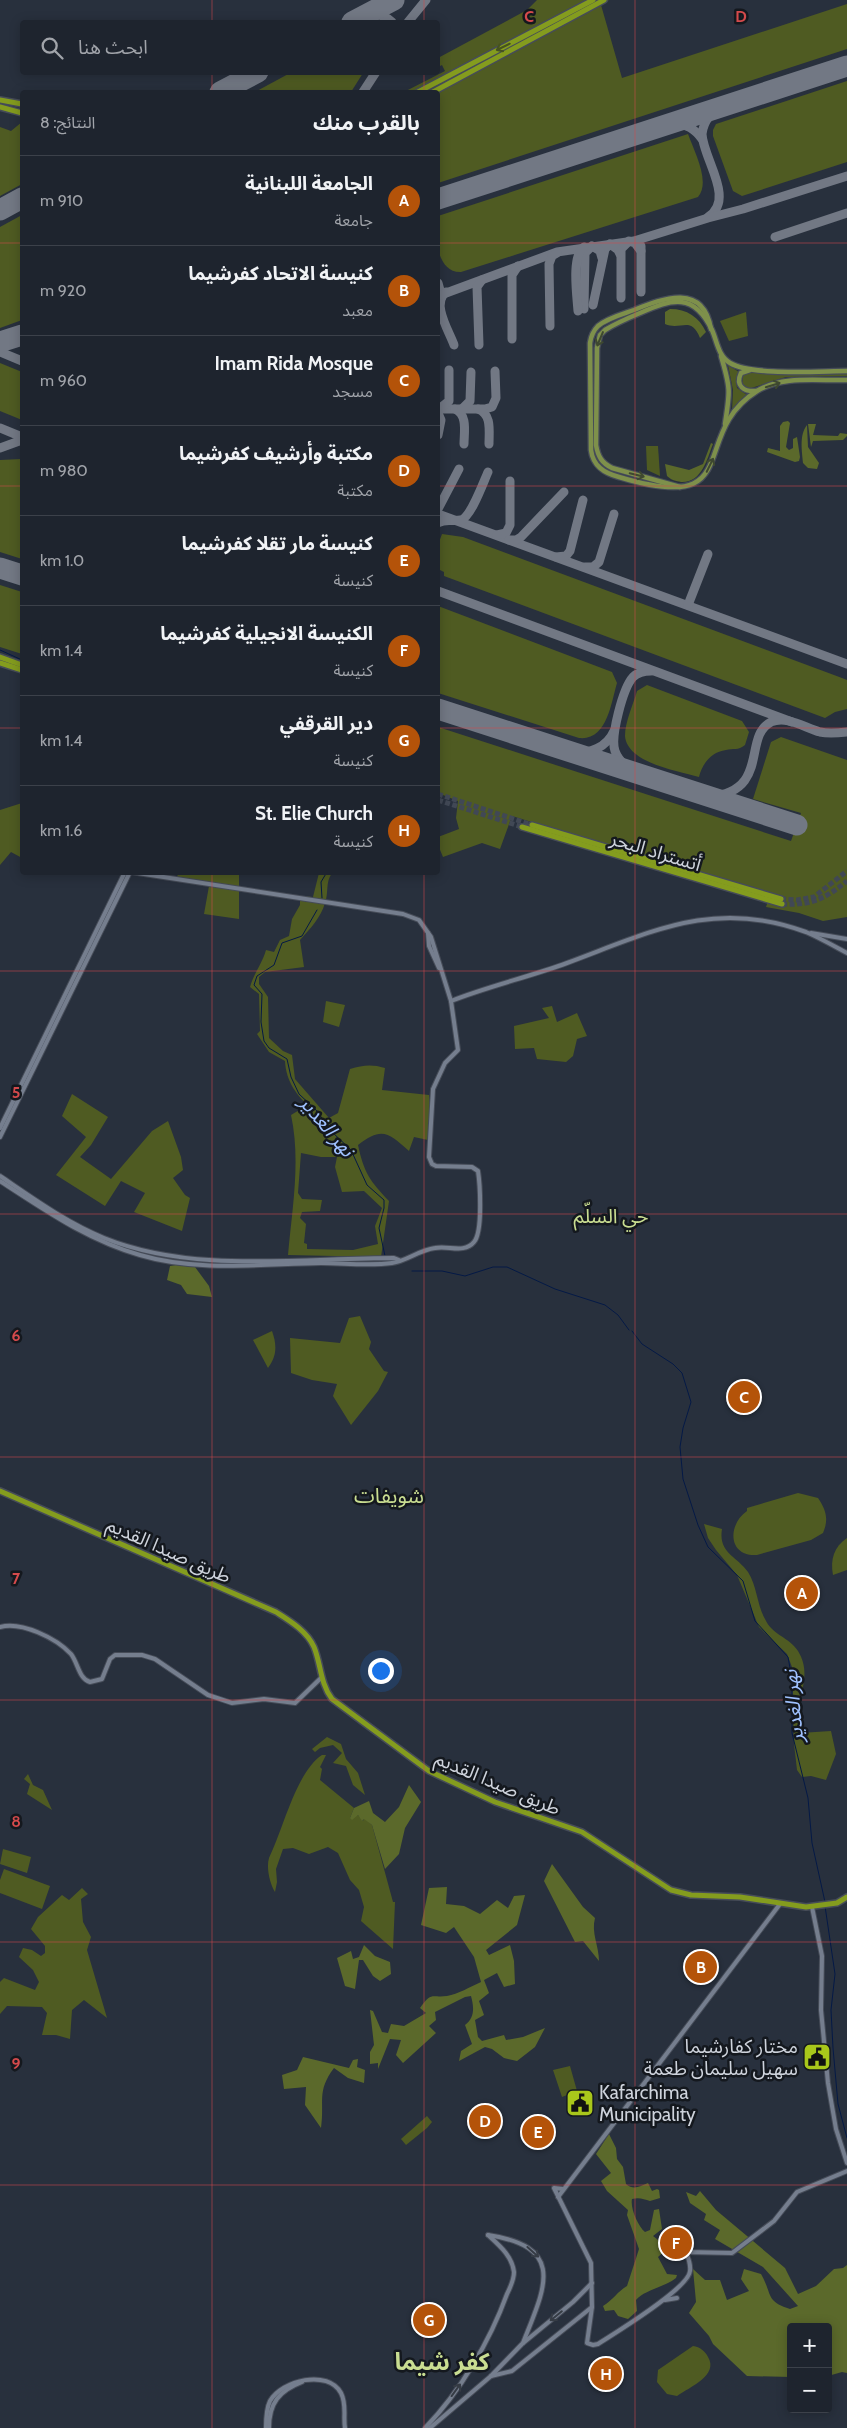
<!DOCTYPE html>
<html lang="ar">
<meta charset="utf-8">
<style>
:root{--surface:#1e242e;--page:#262c36;--text:#f1f3f6;--muted:#a1a4aa;--line:#3c414a;--accent:#b45309}
body{margin:0;font-family:Cabin,"Noto Sans Arabic",sans-serif;background:var(--page);color:var(--text);direction:rtl}
.controls{position:absolute;right:15px;bottom:15px;display:grid;overflow:hidden;border-radius:5px;box-shadow:0 2px 12px #0003}
.controls button{width:45px;height:45px;display:grid;place-items:center;padding:0;border:0;border-bottom:1px solid var(--line);background:var(--surface);color:var(--text);font:25px sans-serif}
.you{position:absolute;left:380px;top:1670px;width:18px;height:18px;margin:-12px;border:4px solid #fff;border-radius:50%;background:#1a73e8;box-shadow:0 0 0 8px #1a73e833}
.badge{display:grid;place-items:center;width:32px;height:32px;border-radius:50%;background:var(--accent);color:#fff;font-size:16px;font-weight:700}
.pin{position:absolute;translate:-50% -50%;border:2px solid #fff;box-shadow:0 1px 5px #0006}
.list{margin:0;padding:0;list-style:none}
h2{display:flex;justify-content:space-between;align-items:center;height:65px;margin:0;padding:0 20px;font-size:21px}
h2 small{font-size:16px;font-weight:400;color:var(--muted)}
.list li{display:grid;grid-template-columns:32px 1fr auto;gap:15px;align-items:center;box-sizing:border-box;height:90px;padding:0 20px;border-top:1px solid var(--line)}
.list b{display:block;font-size:19px;white-space:nowrap}
.list p{margin:0;font-size:16px;white-space:nowrap;color:var(--muted)}
.list em{font-size:16px;font-style:normal;color:var(--muted)}
.icon{flex:none;width:28px;height:28px;fill:none;stroke:currentColor;stroke-width:2;stroke-linecap:round;stroke-linejoin:round}
.map{position:relative;flex:none;width:847px;height:2428px;overflow:hidden;direction:ltr}
.search{position:absolute;background:var(--surface);box-shadow:0 2px 12px #0003;left:20px;top:20px;width:420px;height:55px;display:flex;align-items:center;gap:12px;box-sizing:border-box;padding:0 18px;border-radius:5px;color:var(--muted);font-size:19px}
.panel{position:absolute;background:var(--surface);box-shadow:0 2px 12px #0003;left:20px;top:90px;width:420px;height:785px;border-radius:5px;direction:rtl}
.map>svg:first-child{display:block}
.green{fill:#4f5b22;fill-rule:evenodd}
.forest{fill:#5b692b}
.lines{fill:none;stroke-linecap:round;stroke-linejoin:round}
.stream{stroke:#041946;stroke-width:1}
.taxiway{stroke:#727884;stroke-width:9}
.runway{stroke:#727884;stroke-width:21}
.highway-tunnel{stroke:#414855;stroke-width:5;stroke-dasharray:5 2.5;stroke-linecap:butt}
.minor-casing{stroke:#464c58;stroke-width:6}
.major-casing{stroke:#464c58;stroke-width:7}
.highway-casing{stroke:#464c58;stroke-width:8}
.minor{stroke:#757e8e;stroke-width:4}
.major{stroke:#7e904b;stroke-width:4.5}
.highway{stroke:#849c1e;stroke-width:5}
.oneway{stroke:#46531e}
.oneway2{stroke:#3e4830}
.oneway3{stroke:#363c45}
.grid{fill:none;stroke:#d44a4c;stroke-width:1;stroke-opacity:0.55}
.labels{text-anchor:middle;stroke-width:5;stroke-linejoin:round;paint-order:stroke}
.street-label{font-size:19px;fill:#ced3dc;stroke:#14181e}
.poi-label{font-size:19px;fill:#ced3dc;stroke:#14181e;text-anchor:end}
.water-label{font-size:20px;font-style:italic;fill:#9fc1fe;stroke:#14181e}
.neighbourhood-label{font-size:20px;fill:#c9dd91;stroke:#14181e}
.quarter-label{font-size:21px;fill:#c9dd91;stroke:#14181e}
.district-label{font-size:24px;font-weight:bold;fill:#c9dd91;stroke:#14181e}
.grid-label{font-size:16px;text-anchor:middle;font-weight:bold;fill:#d44a4c;stroke:#14181e;stroke-width:5;stroke-linejoin:round;paint-order:stroke}
</style>
<div class="map">
<svg width="847" height="2428" viewBox="0 0 847 2428">
<rect width="100%" height="100%" fill="#28303d"/>
<g class="green">
<path d="M537 0H609L601 5 622 78 847 4V49L438 183V92H404L445 71 442 65 438 67V58L527 10Z"/>
<path d="M292 72H363V73L351 92H255Z"/>
<path d="M847 81V162L742 196 733 191 713 136V130L716 124Z"/>
<path d="M22 122V184L0 196V127L11 131Z"/>
<path d="M688 134C694 151 711 182 698 197L461 272C436 273 434 234 438 216Z"/>
<path d="M22 215V320L0 328V227Z"/>
<path d="M746 312 748 336 729 341 720 321Z"/>
<path d="M0 363 22 372V420L0 411Z"/>
<path d="M728 365 739 372 736 381 737 388 747 395 732 411 733 390Z"/>
<path d="M748 372 847 374V376L786 377 748 389 742 386 743 375Z"/>
<path d="M646 446H658L660 476 647 470Z"/>
<path d="M22 459V559L0 552V460Z"/>
<path d="M442 534 463 537 842 678 847 680V709L835 712 825 718 444 576V572L438 569V545Z"/>
<path d="M0 585 22 592V654L0 647Z"/>
<path d="M438 606 612 672 617 683C611 703 607 741 579 738L438 693Z"/>
<path d="M647 685 742 721 749 732 745 745C738 751 733 748 726 750 711 752 702 764 699 777 678 771 627 763 625 736 625 722 633 705 637 691Z"/>
<path d="M438 727 791 841 801 813 753 799 771 742 781 737 847 760V917L823 921 799 913 766 907 768 901H777L778 895 752 890 512 816 500 849 482 843 443 857 438 845V837L459 829 456 818 458 801 438 793Z"/>
<path d="M22 803V858L11 852 0 865V810Z"/>
<path d="M180 873H239V919L204 914 209 886 173 880Z"/>
<path d="M319 873H332C325 883 329 892 325 903 321 917 310 929 300 940L304 967 265 972 259 977V984L268 997 269 1038 283 1051 292 1055 295 1079 329 1118 338 1113 350 1069C363 1065 372 1064 385 1068L382 1090 429 1095 430 1108 428 1140 414 1137 409 1151C389 1133 382 1126 358 1145 364 1173 370 1181 389 1201L381 1257 288 1255C292 1209 301 1161 291 1115L301 1109 312 1112 313 1110C297 1096 286 1082 285 1061L269 1052 257 1034 260 1031 259 994 250 987C254 973 262 964 266 950L274 952 280 940 289 936 292 919 300 905V896L313 897ZM301 1153 321 1157H337L335 1167 342 1192 364 1191 382 1208 375 1226 378 1244 353 1250 307 1249V1244L304 1243 306 1224 300 1218 302 1212 320 1211 322 1200 302 1199 298 1193Z"/>
<path d="M326 1001 345 1005 339 1027 323 1022Z"/>
<path d="M552 1006 557 1022 577 1013 587 1036 577 1039 573 1056 566 1062 537 1059 534 1048 515 1049 514 1026 549 1018 542 1008Z"/>
<path d="M72 1094 108 1117 91 1145 80 1157 111 1179 152 1131 168 1121 181 1157 183 1170 173 1178 185 1195 190 1198 182 1231 134 1212 145 1193 121 1181 105 1206 56 1175 86 1137 62 1116Z"/>
<path d="M360 1316 371 1342 369 1349 384 1371 388 1372 378 1391 351 1425 333 1396 337 1384 312 1380 291 1373 290 1338 340 1343 349 1318Z"/>
<path d="M272 1331C277 1345 277 1356 268 1368L253 1340Z"/>
<path d="M798 1493 818 1498C826 1510 829 1519 823 1533L811 1540 757 1555C728 1557 727 1525 747 1511V1508Z"/>
<path d="M704 1524 722 1529C718 1553 737 1556 748 1572 757 1586 757 1605 765 1619 772 1635 789 1637 798 1651 812 1674 799 1692 798 1714 798 1720 799 1727 800 1733L831 1731 836 1754 826 1780 811 1776 802 1777 797 1770 794 1744 792 1667 787 1654 759 1627 737 1575 716 1550 708 1538Z"/>
<path d="M847 1538V1570L833 1575C830 1559 834 1547 847 1538Z"/>
<path d="M327 1737 341 1744 346 1759 358 1773 365 1795 353 1785 346 1766 333 1763 342 1753 333 1745 320 1748 315 1752 312 1749Z"/>
<path d="M322 1755H326L320 1767 322 1769 320 1780 354 1808 350 1818 358 1815 363 1821 364 1818 372 1825 393 1902H395L393 1949 361 1921 364 1907 359 1890 350 1880 338 1853 328 1847 309 1854 293 1848 283 1849 276 1869 277 1882 275 1892C270 1884 266 1868 269 1858 283 1830 296 1772 322 1755Z"/>
<path d="M28 1774 33 1785 43 1790 52 1810 27 1794 30 1784 24 1779Z"/>
<path d="M3 1849 31 1857 27 1873 0 1864Z"/>
<path d="M4 1869 50 1886 42 1909 0 1893V1880Z"/>
<path d="M82 1888 88 1894 81 1899 83 1922 91 1937 87 1950 107 2018 84 2000 72 2010 70 2039 56 2035H42L47 2013 42 2007 7 2006 0 2014V1982L4 1978 35 1990 39 1982 33 1970 19 1957 23 1948 32 1950 41 1956 45 1953V1946L31 1929 38 1917 62 1895 69 1900Z"/>
<path d="M570 2066 577 2091 562 2097 553 2070Z"/>
<path d="M427 2116 432 2122 427 2128 406 2145 401 2139Z"/>
<path d="M693 2346C700 2347 705 2351 708 2357 719 2375 690 2387 677 2396L667 2394 657 2382 658 2370Z"/>
</g>
<g class="forest">
<path d="M670 309C687 309 699 317 706 332L700 338C691 315 681 331 665 324V312Z"/>
<path d="M788 421 790 423 786 447 789 450 793 448V439L797 437 800 457 799 461 795 462 767 452 768 448 780 451V426L783 422Z"/>
<path d="M816 424 813 435 838 436 840 433 847 434V436L843 440 813 441 811 447 808 424Z"/>
<path d="M807 425 808 447 819 463 817 469 808 468 803 463C802 451 799 435 807 425Z"/>
<path d="M711 443 713 444C707 459 702 483 681 482 676 481 671 480 667 476L665 464 689 470 703 464Z"/>
<path d="M176 1265 195 1267 209 1286 212 1297 187 1294 181 1285 167 1280 170 1266Z"/>
<path d="M409 1785 421 1802 405 1828 399 1854 385 1869 372 1825 364 1819 362 1821 358 1815 352 1820 350 1818 354 1808 369 1801 373 1813 385 1822 399 1807Z"/>
<path d="M552 1864 583 1907 595 1918C591 1933 599 1946 599 1961L583 1941 575 1942 544 1881Z"/>
<path d="M447 1887 446 1904 464 1906 480 1914 497 1900 508 1908 514 1896 525 1895 517 1925 486 1950 489 1955 510 1945 514 1961 515 1984 504 1987 497 1973 484 1980 489 1993 479 2001 484 2015 475 2020 478 2037 482 2041 504 2035 506 2040 523 2037 545 2028 535 2047 517 2061 504 2058 492 2049 485 2047 459 2061 461 2051 472 2044 465 2025C475 2018 474 2007 471 1996L465 1997 435 2012 436 2020 429 2026 436 2033 403 2063 396 2055 401 2040 390 2039 378 2069V2063L370 2064V2052L374 2045 370 2010 373 2011 382 2032 388 2033 391 2024 404 2026 426 2013 420 2008C432 1991 431 1998 447 1996 458 1994 470 1987 481 1982L474 1957 454 1927 446 1933 421 1925 429 1888Z"/>
<path d="M364 1945 375 1956 390 1962 391 1974 380 1981 373 1976 363 1960H359L355 1989 345 1986 337 1958 351 1951 353 1959 359 1957Z"/>
<path d="M303 2057 349 2068 353 2060 358 2059 357 2067 365 2070 364 2083 348 2078 334 2068C316 2092 325 2101 321 2128L305 2105 306 2087 284 2089 282 2075 297 2070Z"/>
<path d="M609 2134 616 2148 617 2159 623 2167 626 2184C634 2191 640 2186 648 2183L652 2191 657 2189 659 2190 660 2198 650 2201C644 2199 639 2197 632 2199 630 2208 638 2226 645 2232L650 2230 654 2210 659 2209 662 2229 653 2236 667 2247V2249L658 2257 667 2274 677 2275 676 2278C665 2287 644 2290 636 2300L637 2311 628 2319 618 2316 614 2310 605 2311 603 2306C614 2299 617 2292 627 2286L639 2249 627 2215 628 2210 607 2191 601 2181 611 2173 596 2154Z"/>
<path d="M700 2191 716 2210 785 2268 798 2294 816 2286 834 2269 843 2268 847 2265V2373L842 2372 828 2376V2327H791V2377L747 2376 713 2344 709 2336 689 2313 696 2302 693 2269 705 2280H720L727 2300 749 2291 741 2279 744 2269 761 2274C773 2295 765 2301 790 2309L798 2306 763 2267 715 2239 720 2230 704 2220 706 2214 690 2203 686 2192 696 2196Z"/>
</g>
<g class="lines">
<g class="stream">
<path d="M0 650 22 660"/>
<path d="M322 898 321 882 327 872"/>
<path d="M317 910 302 936 282 943 274 965 257 976 254 985 262 994 261 1022 264 1041 269 1048 287 1059 291 1077 299 1094 316 1110 332 1132 351 1150 367 1185 384 1200V1208L379 1228 385 1256"/>
<path d="M412 1271H442L465 1276 493 1267H507L555 1289 605 1305 618 1315 629 1330"/>
<path d="M632 1331 642 1344 673 1364 682 1373 691 1402 683 1428 680 1447 683 1479 698 1525 708 1547 743 1581 755 1621 788 1657 792 1679V1733L808 1798 812 1843 825 1902"/>
<path d="M825 1906 835 1974 831 2010 833 2048 838 2104 847 2138"/>
</g>
<g class="taxiway">
<path d="M353 22C368 16 379 9 392 22"/>
<path d="M408 22 426 0"/>
<path d="M363 92 376 72"/>
<path d="M665 125C681 121 693 126 702 139"/>
<path d="M708 217C736 199 703 159 702 134 704 119 712 112 725 106"/>
<path d="M775 237 847 213"/>
<path d="M438 283 441 294"/>
<path d="M446 292C431 303 449 331 454 345"/>
<path d="M641 292V246"/>
<path d="M438 296 557 252 634 241 708 218 743 209 847 176"/>
<path d="M621 298V249L629 241 635 243 641 251"/>
<path d="M593 305 605 249 610 244 618 250 620 254"/>
<path d="M584 309 585 253 592 246 600 251 602 258"/>
<path d="M578 311C577 296 571 255 584 247"/>
<path d="M550 326 549 264 552 256 557 253"/>
<path d="M512 339V275L518 266"/>
<path d="M479 345 477 287 482 280"/>
<path d="M0 352 22 361"/>
<path d="M438 409H485L492 407 496 398 495 371"/>
<path d="M439 409 449 401V370"/>
<path d="M455 409C468 415 464 432 464 444"/>
<path d="M462 409 470 401 471 372"/>
<path d="M478 409C492 414 489 431 489 444"/>
<path d="M438 413 441 420 438 435"/>
<path d="M0 428 22 437"/>
<path d="M0 448 22 440"/>
<path d="M438 509 459 469"/>
<path d="M438 514 847 664"/>
<path d="M438 523C446 518 452 522 461 520 471 517 483 483 488 472"/>
<path d="M497 535 506 533 510 525V481"/>
<path d="M509 540H516L521 537 564 492"/>
<path d="M556 557 566 556 570 551 583 500"/>
<path d="M585 567H593L599 562 614 514"/>
<path d="M438 591 792 722"/>
<path d="M688 605 708 554"/>
<path d="M573 753C590 754 607 747 614 731"/>
<path d="M644 776C632 770 620 765 615 751 610 737 623 688 633 677 638 672 644 671 651 671"/>
<path d="M710 797C771 790 742 737 771 722 787 715 805 728 820 732 829 734 838 733 847 732"/>
</g>
<g class="runway">
<path d="M352 22 394 0"/>
<path d="M220 92 258 72"/>
<path d="M438 199 847 66"/>
<path d="M0 210 22 198"/>
<path d="M0 342 22 335"/>
<path d="M0 568 22 575"/>
<path d="M438 709 797 825"/>
</g>
<g class="highway-tunnel">
<path d="M438 794 532 825"/>
<path d="M438 800 522 827"/>
<path d="M781 899 797 900 814 897 847 871"/>
<path d="M782 904C810 906 825 899 847 881"/>
</g>
<defs>
<g id="minor">
<path d="M428 933 429 946 439 968"/>
<path d="M811 933 847 939"/>
<path d="M451 1001C489 986 529 977 567 963 651 932 714 898 806 932 820 938 834 946 847 953"/>
<path d="M0 1128 125 872"/>
<path d="M0 1137 130 872"/>
<path d="M0 1176C34 1199 67 1223 104 1238 193 1274 300 1258 394 1258L399 1260"/>
<path d="M0 1181C45 1210 87 1240 140 1255 197 1272 261 1264 321 1263 344 1263 369 1266 392 1263 407 1261 419 1250 435 1248 448 1245 464 1254 474 1242 483 1232 480 1184 478 1171L472 1167 436 1166 432 1164 429 1157 433 1089 445 1063 458 1050 451 1001 431 937 419 920 403 914 131 872"/>
<path d="M0 1627C21 1621 56 1638 71 1654 78 1663 79 1679 90 1682L102 1679 110 1659 115 1655H142L155 1659 208 1695 232 1703 264 1699 295 1703 322 1677"/>
<path d="M812 1907 822 1956 821 2010 828 2083 836 2129 847 2163"/>
<path d="M563 2189 554 2188 591 2263 592 2307 587 2343 593 2345 598 2344C615 2333 689 2288 690 2271 691 2265 688 2257 686 2252L732 2253 774 2221 797 2192 847 2171"/>
<path d="M558 2197 780 1904"/>
<path d="M488 2235C568 2247 544 2289 523 2343"/>
<path d="M665 2300 677 2298"/>
<path d="M491 2376 512 2371 592 2307"/>
<path d="M266 2428C266 2419 266 2409 270 2401 282 2380 328 2369 341 2393 347 2405 343 2416 345 2428"/>
<path d="M269 2428C269 2403 279 2391 302 2382"/>
<path d="M425 2428C460 2392 490 2341 507 2294 510 2288 514 2280 514 2272 512 2256 500 2246 488 2235"/>
<path d="M430 2428 491 2376 522 2344 573 2302 592 2283"/>
</g>
<g id="major">
<path d="M711 329C703 283 664 298 634 310 623 314 607 318 598 326 593 331 591 336 590 343L591 450C593 466 604 473 619 477 748 516 687 435 757 391 782 375 819 381 847 380"/>
<path d="M721 356C731 389 730 392 725 424"/>
<path d="M750 370 741 373C735 386 744 392 756 391"/>
<path d="M680 487 612 468C602 463 598 457 596 445L597 348 600 335 605 330C616 323 628 318 640 313 672 299 694 292 712 330 717 341 718 356 730 363 751 376 820 371 847 371"/>
</g>
<g id="highway">
<path d="M418 92 593 0"/>
<path d="M433 92 604 0"/>
<path d="M0 100 22 104"/>
<path d="M0 107 22 113"/>
<path d="M0 657 22 665"/>
<path d="M0 663 22 670"/>
<path d="M532 825 781 899"/>
<path d="M522 827 782 904"/>
<path d="M0 1491 276 1612C290 1621 307 1631 314 1647 321 1664 320 1683 332 1699L429 1771 495 1802 582 1832 671 1890 691 1895 740 1897 806 1907 837 1903 847 1897"/>
</g>
</defs>
<use href="#minor" class="minor-casing"/>
<use href="#major" class="major-casing"/>
<use href="#highway" class="highway-casing"/>
<use href="#minor" class="minor"/>
<use href="#major" class="major"/>
<use href="#highway" class="highway"/>
</g>
<defs><path id="oneway-shaft" d="M-6 0H5M1.5-3L5.5 0L1.5 3" fill="none" stroke-width="1.6" stroke-linecap="round" stroke-linejoin="round" transform="scale(1.25)"/></defs>
<use class="oneway" href="#oneway-shaft" transform="translate(503 47) rotate(154)"/>
<g class="oneway2">
<use href="#oneway-shaft" transform="translate(600 339) rotate(113)"/>
<use href="#oneway-shaft" transform="translate(773 385) rotate(-17)"/>
<use href="#oneway-shaft" transform="translate(710 465) rotate(-64)"/>
<use href="#oneway-shaft" transform="translate(637 475) rotate(14)"/>
</g>
<g class="oneway3">
<use href="#oneway-shaft" transform="translate(533 2252) rotate(42)"/>
<use href="#oneway-shaft" transform="translate(556 2316) rotate(141)"/>
<use href="#oneway-shaft" transform="translate(456 2390) rotate(-54)"/>
</g>
<path class="grid" d="M212 0V22M424 0V22M635 0V2428M212 72V92M424 72V92M0 243H22M438 243H847M0 486H22M438 486H847M0 728H22M438 728H847M212 872V2428M424 872V2428M0 971H847M0 1214H847M0 1457H847M0 1700H847M0 1942H847M0 2185H847"/>
<defs>
<symbol id="civic-square" viewBox="-11 -11 22 22"><rect x="-9" y="-9" width="18" height="18" rx="4" fill="#a9c71b" stroke="#14181e"/><path d="M-.6-6.5H3V-4.5H.6V-3L4-1V1h2V6H-6V1h2V-1L-.6-3ZM-1.2 2.5V6h2.4V2.5Z" fill="#111"/></symbol>
</defs>
<g fill-rule="evenodd">
<use href="#civic-square" x="801" y="2041" width="32" height="32"/>
<use href="#civic-square" x="564" y="2087" width="32" height="32"/>
</g>
<g class="labels">
<g class="street-label">
<text transform="translate(656 851) rotate(17)" y="7">أتستراد البحر</text>
<text transform="translate(169 1550) rotate(24)" y="7">طريق صيدا القديم</text>
<text transform="translate(498 1783) rotate(23)" y="7">طريق صيدا القديم</text>
</g>
<g class="poi-label">
<text x="798" y="2053">مختار كفارشيما<tspan x="798" dy="22">سهيل سليمان طعمة</tspan></text>
<text x="599" y="2099" text-anchor="start">Kafarchima<tspan x="599" dy="22">Municipality</tspan></text>
</g>
<g class="water-label">
<text transform="translate(327 1126) rotate(50)" y="7">نهر الغدير</text>
<text transform="translate(793 1706) rotate(-95)" y="7">نهر الغدير</text>
</g>
<g class="neighbourhood-label">
<text x="611" y="1223">حي السلّم</text>
</g>
<g class="quarter-label">
<text x="389" y="1503">شويفات</text>
</g>
<g class="district-label">
<text x="442" y="2370">كفر شيما</text>
</g>
</g>
<g class="grid-label">
<text x="529" y="22">C</text>
<text x="741" y="22">D</text>
<text x="16" y="1098">5</text>
<text x="16" y="1341">6</text>
<text x="16" y="1584">7</text>
<text x="16" y="1827">8</text>
<text x="16" y="2069">9</text>
</g>
</svg>
<div class="controls">
<button>+</button>
<button>−</button>
</div>
<div class="you"></div>
<div class="pin badge" style="left:802px;top:1593px">A</div>
<div class="pin badge" style="left:701px;top:1967px">B</div>
<div class="pin badge" style="left:744px;top:1397px">C</div>
<div class="pin badge" style="left:485px;top:2121px">D</div>
<div class="pin badge" style="left:538px;top:2132px">E</div>
<div class="pin badge" style="left:676px;top:2243px">F</div>
<div class="pin badge" style="left:429px;top:2320px">G</div>
<div class="pin badge" style="left:606px;top:2374px">H</div>
<div class="search"><svg class="icon" aria-label="search" viewBox="0 0 24 24"><circle cx="10" cy="10" r="6"/><path d="M15 15l6 6"/></svg>ابحث هنا</div>
<section class="panel">
<h2>بالقرب منك<small>النتائج: 8</small></h2>
<ul class="list">
<li><span class="badge">A</span><div><b>الجامعة اللبنانية</b><p>جامعة</p></div><em>910 m</em></li>
<li><span class="badge">B</span><div><b>كنيسة الاتحاد كفرشيما</b><p>معبد</p></div><em>920 m</em></li>
<li><span class="badge">C</span><div><b>Imam Rida Mosque</b><p>مسجد</p></div><em>960 m</em></li>
<li><span class="badge">D</span><div><b>مكتبة وأرشيف كفرشيما</b><p>مكتبة</p></div><em>980 m</em></li>
<li><span class="badge">E</span><div><b>كنيسة مار تقلا كفرشيما</b><p>كنيسة</p></div><em>1.0 km</em></li>
<li><span class="badge">F</span><div><b>الكنيسة الانجيلية كفرشيما</b><p>كنيسة</p></div><em>1.4 km</em></li>
<li><span class="badge">G</span><div><b>دير القرقفي</b><p>كنيسة</p></div><em>1.4 km</em></li>
<li><span class="badge">H</span><div><b>St. Elie Church</b><p>كنيسة</p></div><em>1.6 km</em></li>
</ul>
</section>
</div>
